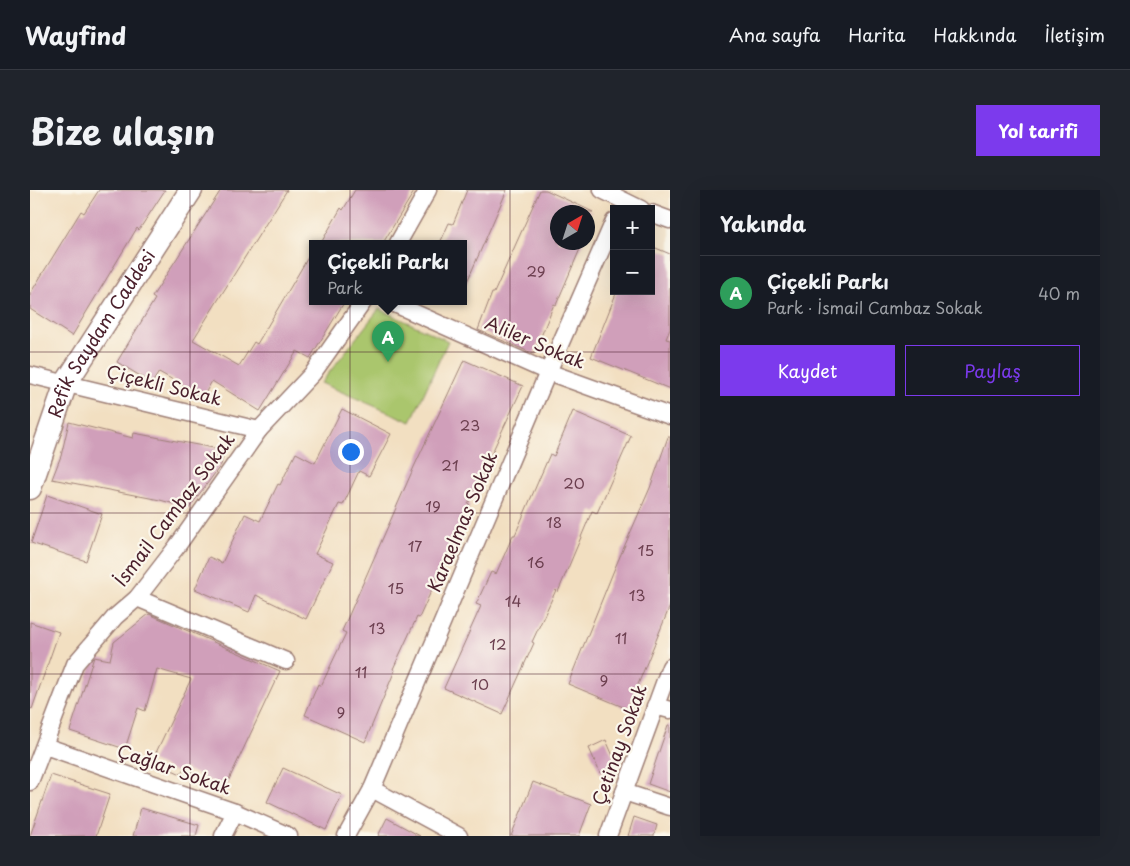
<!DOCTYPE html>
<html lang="tr">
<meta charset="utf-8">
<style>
:root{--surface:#171b24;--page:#20242c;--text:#f1f3f6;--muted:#9ea1a6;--line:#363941;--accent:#7c3aed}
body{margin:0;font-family:"Playpen Sans",sans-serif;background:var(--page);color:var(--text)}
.controls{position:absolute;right:15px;top:15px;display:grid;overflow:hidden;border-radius:0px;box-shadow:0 5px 20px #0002}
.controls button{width:45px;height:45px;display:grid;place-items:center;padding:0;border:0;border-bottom:1px solid var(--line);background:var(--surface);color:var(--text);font:25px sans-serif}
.compass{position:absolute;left:520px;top:15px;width:45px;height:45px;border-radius:50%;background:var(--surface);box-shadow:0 5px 20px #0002;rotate:39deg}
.you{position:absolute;left:320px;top:261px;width:18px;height:18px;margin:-12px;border:4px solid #fff;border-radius:50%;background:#1a73e8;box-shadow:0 0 0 8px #1a73e833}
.badge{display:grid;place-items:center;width:32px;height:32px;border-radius:50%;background:var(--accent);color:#fff;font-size:16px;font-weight:700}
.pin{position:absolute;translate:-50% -41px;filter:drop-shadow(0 1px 2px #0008)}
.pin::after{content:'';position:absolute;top:26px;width:18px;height:15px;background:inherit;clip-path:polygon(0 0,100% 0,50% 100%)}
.popup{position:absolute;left:279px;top:50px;width:158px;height:65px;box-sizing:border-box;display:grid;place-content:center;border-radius:0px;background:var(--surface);filter:drop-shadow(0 1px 4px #0005);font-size:16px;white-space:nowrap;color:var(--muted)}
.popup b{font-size:19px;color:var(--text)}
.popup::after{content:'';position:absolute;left:50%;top:100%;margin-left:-10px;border:10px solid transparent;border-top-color:var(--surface)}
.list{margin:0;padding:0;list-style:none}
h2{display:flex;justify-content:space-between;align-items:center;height:65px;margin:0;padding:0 20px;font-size:21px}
h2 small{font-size:16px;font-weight:400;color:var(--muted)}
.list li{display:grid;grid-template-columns:32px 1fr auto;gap:15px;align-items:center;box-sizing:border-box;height:75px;padding:0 20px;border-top:1px solid var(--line)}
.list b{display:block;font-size:19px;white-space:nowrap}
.list p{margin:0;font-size:16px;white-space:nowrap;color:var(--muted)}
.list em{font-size:16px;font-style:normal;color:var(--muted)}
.actions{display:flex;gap:10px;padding:15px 20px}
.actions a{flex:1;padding:11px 0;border:1px solid var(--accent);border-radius:0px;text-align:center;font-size:18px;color:var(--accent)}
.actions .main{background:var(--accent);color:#fff}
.map{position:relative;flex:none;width:640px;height:646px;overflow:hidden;border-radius:0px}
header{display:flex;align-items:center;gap:30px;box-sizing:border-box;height:70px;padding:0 25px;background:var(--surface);border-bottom:1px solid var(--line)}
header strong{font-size:24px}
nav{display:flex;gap:28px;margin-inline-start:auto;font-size:18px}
.intro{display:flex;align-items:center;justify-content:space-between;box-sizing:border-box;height:120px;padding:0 30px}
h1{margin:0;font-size:35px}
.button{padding:12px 22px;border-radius:0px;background:var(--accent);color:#fff;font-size:18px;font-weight:700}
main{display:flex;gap:30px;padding:0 30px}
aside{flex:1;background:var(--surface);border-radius:0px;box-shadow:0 5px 20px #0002}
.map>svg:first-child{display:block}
.green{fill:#aac66d;stroke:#7a724c}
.building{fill:#d09fba}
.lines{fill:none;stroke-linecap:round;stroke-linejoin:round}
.street-casing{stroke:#9e7f76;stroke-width:19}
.secondary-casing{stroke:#9e7f76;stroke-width:25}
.street{stroke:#fff;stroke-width:16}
.secondary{stroke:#fff;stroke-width:22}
.grid{fill:none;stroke:#4a1f2b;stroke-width:1;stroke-opacity:0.55}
.labels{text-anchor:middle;stroke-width:4.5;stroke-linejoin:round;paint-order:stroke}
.number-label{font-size:15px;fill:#6c3f4f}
.street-label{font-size:18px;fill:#4a1f2b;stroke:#fbf7ec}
</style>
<header>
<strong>Wayfind</strong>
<nav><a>Ana sayfa</a><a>Harita</a><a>Hakkında</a><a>İletişim</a></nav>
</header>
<div class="intro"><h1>Bize ulaşın</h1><a class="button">Yol tarifi</a></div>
<main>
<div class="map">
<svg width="640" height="646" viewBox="0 0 640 646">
<rect width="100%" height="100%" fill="#fbf7ec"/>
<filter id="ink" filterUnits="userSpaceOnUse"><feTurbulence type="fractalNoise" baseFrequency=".02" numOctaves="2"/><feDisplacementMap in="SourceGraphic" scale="10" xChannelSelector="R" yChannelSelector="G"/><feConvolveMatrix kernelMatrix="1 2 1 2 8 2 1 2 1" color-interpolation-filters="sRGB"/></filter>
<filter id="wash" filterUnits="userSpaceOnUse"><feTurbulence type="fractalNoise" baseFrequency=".0096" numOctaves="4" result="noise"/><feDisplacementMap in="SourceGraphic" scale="20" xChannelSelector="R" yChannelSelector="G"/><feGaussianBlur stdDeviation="1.12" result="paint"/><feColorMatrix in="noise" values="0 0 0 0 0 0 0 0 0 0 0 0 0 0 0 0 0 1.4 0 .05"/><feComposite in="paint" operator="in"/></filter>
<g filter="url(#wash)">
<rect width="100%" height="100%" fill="#f2dfc1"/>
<path class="green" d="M349 119 418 151 381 232 291 193Z"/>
<g id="blocks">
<g class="building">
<path d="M69 0H135L109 40 107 38 42 146 0 119V104L51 21 54 23Z"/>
<path d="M191 0H257L163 150 209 176 224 152 227 154 283 59V111H315L280 168 267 161 230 221 182 191 173 207 129 182 122 193 87 172 125 109 122 107Z"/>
<path d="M325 0H385L353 53H291L311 18 313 20Z"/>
<path d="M437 0H477L433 101V53H410L419 33 423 34Z"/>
<path d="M510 0H516L563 22H528V52H553L526 115 524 114 504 164 448 140 462 103H464Z"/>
<path d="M621 56 640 64V139L636 149 640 150V199L561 167 587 101H621Z"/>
<path d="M434 170 493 196 438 314 440 315 389 428 387 427 363 479 365 480 335 552 275 525 288 494 291 496 316 443 312 441 384 277Z"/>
<path d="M312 219 361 244 339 286 329 281 313 315 309 314 285 364 303 372 276 429 226 405 219 422 165 399 179 367 192 373 215 324 230 331 248 294 250 295 266 263 285 273Z"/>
<path d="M543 221 601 246 567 323 562 321 528 402 526 400 502 452 504 453 472 524 414 498 451 416 446 414 461 382 466 384 483 345H485L520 264 524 266Z"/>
<path d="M39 232 103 248 104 243 194 260 191 275 159 318 130 310 22 289 31 266Z"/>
<path d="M638 247H640V416L598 519 538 494 584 380 620 298Z"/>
<path d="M17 305 72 324 56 371 1 353Z"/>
<path d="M119 424 250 481 195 598 154 578 151 584 122 571 161 489 127 479 115 521 108 518 95 559 40 541 64 467 80 470 84 452Z"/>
<path d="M0 432 29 442 2 519 0 518Z"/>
<path d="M638 535H640V602L618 594Z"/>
<path d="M576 550 587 575 570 583 559 558Z"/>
<path d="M253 578 312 605 296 640 237 612Z"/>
<path d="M21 585 80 604 66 646H0Z"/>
<path d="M503 592 561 614 549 646H481Z"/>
<path d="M111 618 169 635 166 646H103Z"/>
<path d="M604 627 627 635 624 646H598Z"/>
<path d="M357 628 390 646H348Z"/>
</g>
</g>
</g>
<g filter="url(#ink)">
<use href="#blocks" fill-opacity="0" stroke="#9e7f76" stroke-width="1"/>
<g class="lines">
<defs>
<g id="street">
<path d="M572 0 611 19"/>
<path d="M621 23 640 30"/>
<path d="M368 53 398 0"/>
<path d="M358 111 518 182 640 226"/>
<path d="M0 185 229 240"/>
<path d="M107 408 256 471"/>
<path d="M625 516 640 520"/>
<path d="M15 556 205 622 259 646"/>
<path d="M0 592 45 474 85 427 107 408 148 355 229 240 283 183 334 111"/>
<path d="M342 599 429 646"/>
<path d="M594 602 640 617"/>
<path d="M193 646 205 622"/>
<path d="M316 646 342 599 518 182 584 31"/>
<path d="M578 646 640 477"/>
</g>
<g id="secondary">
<path id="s1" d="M0 298 36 193 161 0"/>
</g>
</defs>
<use href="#street" class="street-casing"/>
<use href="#secondary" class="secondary-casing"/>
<use href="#street" class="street"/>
<use href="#secondary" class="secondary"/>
</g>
</g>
<path class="grid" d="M160 0V646M320 0V646M480 0V646M0 162H640M0 323H640M0 484H640"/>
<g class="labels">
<g class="number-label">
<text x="506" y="87">29</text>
<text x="440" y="241">23</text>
<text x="420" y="281">21</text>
<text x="544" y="299">20</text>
<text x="403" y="322">19</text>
<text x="524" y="338">18</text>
<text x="385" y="362">17</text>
<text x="616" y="366">15</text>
<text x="506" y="378">16</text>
<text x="366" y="404">15</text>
<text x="607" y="411">13</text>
<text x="483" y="417">14</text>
<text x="347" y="444">13</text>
<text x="591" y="454">11</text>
<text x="468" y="460">12</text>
<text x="331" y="488">11</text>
<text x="574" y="496">9</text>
<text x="450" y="500">10</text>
<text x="311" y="528">9</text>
</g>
<g class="street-label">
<text dy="6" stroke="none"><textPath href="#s1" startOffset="171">Refik Saydam Caddesi</textPath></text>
<text transform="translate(505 153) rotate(23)" y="6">Aliler Sokak</text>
<text transform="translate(134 196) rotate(14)" y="6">Çiçekli Sokak</text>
<text transform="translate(145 320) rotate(-53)" y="6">İsmail Cambaz Sokak</text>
<text transform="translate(433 332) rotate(-67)" y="6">Karaelmas Sokak</text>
<text transform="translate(590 555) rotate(-70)" y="6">Çetinay Sokak</text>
<text transform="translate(144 580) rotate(19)" y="6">Çağlar Sokak</text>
</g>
</g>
</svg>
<div class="controls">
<button>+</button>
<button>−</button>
</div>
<svg class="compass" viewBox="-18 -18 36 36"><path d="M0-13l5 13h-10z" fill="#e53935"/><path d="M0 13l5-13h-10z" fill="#9ea1a6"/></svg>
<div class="you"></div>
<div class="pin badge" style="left:358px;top:172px;background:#2e9e5b">A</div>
<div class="popup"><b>Çiçekli Parkı</b>Park</div>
</div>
<aside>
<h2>Yakında<small></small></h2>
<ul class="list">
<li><span class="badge" style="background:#2e9e5b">A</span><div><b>Çiçekli Parkı</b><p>Park · İsmail Cambaz Sokak</p></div><em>40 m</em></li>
</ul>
<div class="actions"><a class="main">Kaydet</a><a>Paylaş</a></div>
</aside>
</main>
